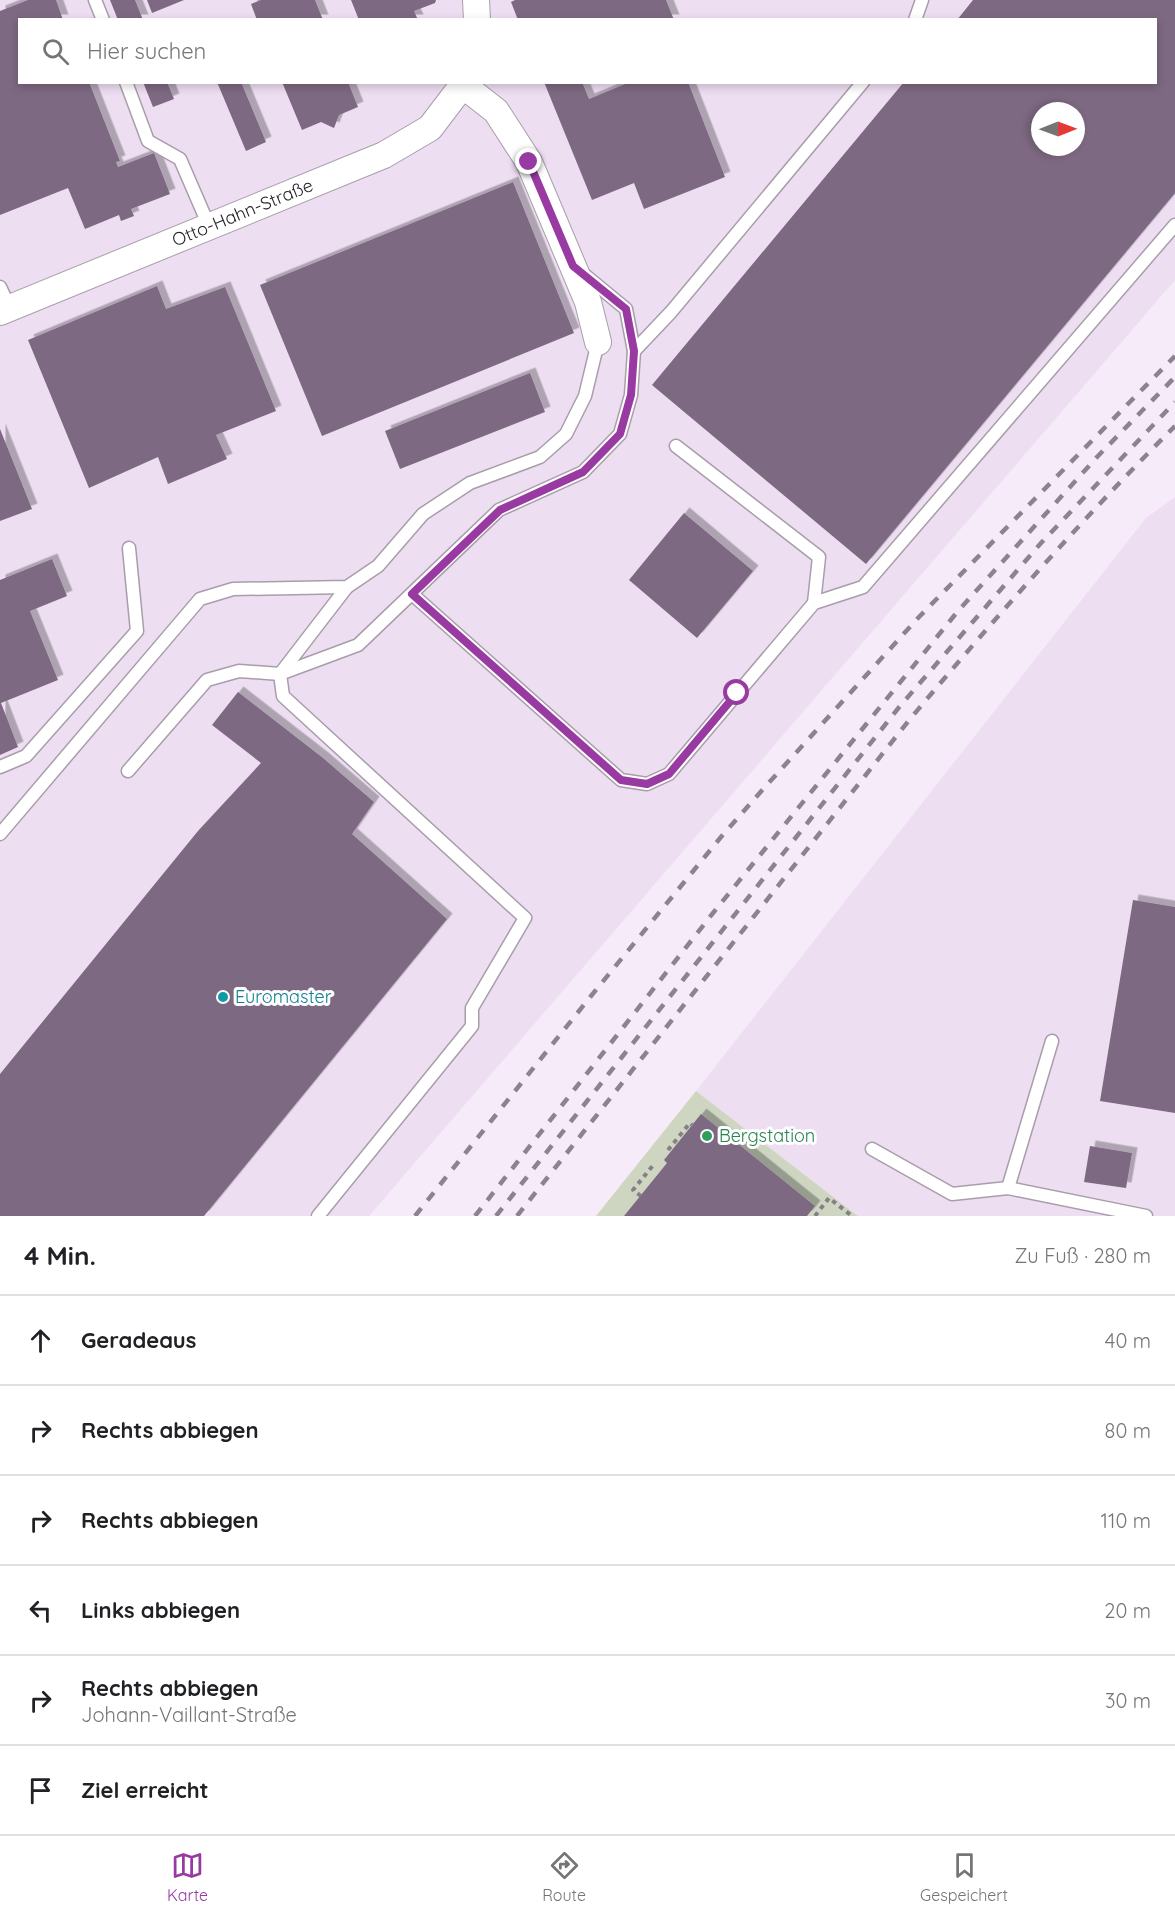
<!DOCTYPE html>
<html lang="de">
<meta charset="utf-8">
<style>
:root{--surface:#fff;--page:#f6f6f6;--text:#202124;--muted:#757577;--line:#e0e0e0;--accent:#993aa3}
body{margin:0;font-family:Quicksand,sans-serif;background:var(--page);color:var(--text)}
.compass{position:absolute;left:1031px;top:102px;width:54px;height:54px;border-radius:50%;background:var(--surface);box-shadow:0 3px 9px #0003;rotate:89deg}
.stop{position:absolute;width:18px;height:18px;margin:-14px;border:4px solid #993aa3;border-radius:50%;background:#fff}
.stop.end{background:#993aa3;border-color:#fff;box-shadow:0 2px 6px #0008}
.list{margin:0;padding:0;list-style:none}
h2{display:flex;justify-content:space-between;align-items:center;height:78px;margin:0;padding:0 24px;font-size:26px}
h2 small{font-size:20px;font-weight:400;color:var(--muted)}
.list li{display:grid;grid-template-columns:39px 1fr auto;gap:18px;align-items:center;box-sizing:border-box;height:90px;padding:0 24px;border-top:2px solid var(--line)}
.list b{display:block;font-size:22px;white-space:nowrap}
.list p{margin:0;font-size:20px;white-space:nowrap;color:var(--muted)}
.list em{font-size:20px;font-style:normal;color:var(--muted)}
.icon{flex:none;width:33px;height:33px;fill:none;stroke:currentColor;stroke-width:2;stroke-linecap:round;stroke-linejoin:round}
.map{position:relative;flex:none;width:1175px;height:1216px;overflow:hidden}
.search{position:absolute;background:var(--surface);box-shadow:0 3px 9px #0003;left:18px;right:18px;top:18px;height:66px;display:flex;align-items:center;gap:15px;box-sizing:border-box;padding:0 21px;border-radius:0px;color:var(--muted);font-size:22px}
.sheet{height:618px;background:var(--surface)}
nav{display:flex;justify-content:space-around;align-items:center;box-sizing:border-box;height:84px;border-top:2px solid var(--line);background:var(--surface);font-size:16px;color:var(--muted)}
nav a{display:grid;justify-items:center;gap:3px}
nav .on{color:var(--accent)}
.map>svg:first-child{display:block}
.built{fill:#eddef1;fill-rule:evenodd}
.green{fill:#ced6c1}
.building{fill:#7d6982;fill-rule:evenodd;filter:url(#shadow)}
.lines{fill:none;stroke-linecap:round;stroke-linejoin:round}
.service-casing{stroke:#a89eaa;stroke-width:15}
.minor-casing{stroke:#a89eaa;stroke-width:28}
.path{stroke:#867f88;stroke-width:4;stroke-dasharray:4.5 4.5;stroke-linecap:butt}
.service{stroke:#fff;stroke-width:12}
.minor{stroke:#fff;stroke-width:26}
.rail{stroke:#8b848d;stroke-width:4.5;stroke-dasharray:10 10;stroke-linecap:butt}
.route{stroke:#993aa3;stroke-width:8}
.culture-dot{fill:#0f9aa8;stroke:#fefcff;stroke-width:2}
.leisure-dot{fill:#2e9e5b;stroke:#fefcff;stroke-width:2}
.labels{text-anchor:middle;stroke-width:6;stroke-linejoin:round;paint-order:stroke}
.street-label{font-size:18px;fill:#242125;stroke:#fefcff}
.culture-label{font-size:18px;fill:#0d838f;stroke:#fefcff;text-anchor:start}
.leisure-label{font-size:18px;fill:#27864d;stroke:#fefcff;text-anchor:start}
</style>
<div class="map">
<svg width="1175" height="1216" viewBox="0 0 1175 1216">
<defs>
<filter id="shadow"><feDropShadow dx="5.5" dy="-5.5" stdDeviation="0" flood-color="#0004"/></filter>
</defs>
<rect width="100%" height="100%" fill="#f6ecf9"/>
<g class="built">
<path d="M0 0H1175V280L369 1216H0ZM20 20H1156V82H20ZM1040 111H1076V147H1040Z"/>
<path d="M1175 497V1216H858L696 1091 1146 518Z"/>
</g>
<path class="green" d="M696 1091 858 1216H596Z"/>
<g class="building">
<path d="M28 0H56L63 20H20V82H89L120 161 116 162 118 167 154 153 170 194 131 209 134 216 121 221 119 215 85 229 68 188 0 215V11Z"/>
<path d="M110 0H135L143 20H118Z"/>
<path d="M147 0H184L152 13Z"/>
<path d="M261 0H315L323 20H257L251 4Z"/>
<path d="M351 0H436L435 3 414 11 418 20H359Z"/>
<path d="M515 0H666L674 20H518L511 2Z"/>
<path d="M973 0H1175V193L866 564 652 385 904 82H1156V20H957ZM1040 111H1076V147H1040Z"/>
<path d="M143 82H167L174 99 153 107Z"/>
<path d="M217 82H241L266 142 246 151Z"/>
<path d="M282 82H348L358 107 339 115 334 128 321 122 302 130Z"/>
<path d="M544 82H582L589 99 630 82H688L725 177 644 209 634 183 592 200Z"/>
<path d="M513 182 574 333 322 436 260 285Z"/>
<path d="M157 286 166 309 225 287 276 411 216 435 227 459 168 484 158 457 89 488 28 340Z"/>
<path d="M530 373 545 412 400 469 385 431Z"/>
<path d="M0 429 32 509 0 521Z"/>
<path d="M684 513 753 571 697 638 629 580Z"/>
<path d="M52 559 67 596 30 611 58 680 1 703 18 747 0 755V580Z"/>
<path d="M238 692 323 758 374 802 352 834 447 919 204 1216H0V1074L198 831 261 763 212 725Z"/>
<path d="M1133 900 1175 907V1113L1100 1101Z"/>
<path d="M701 1114 815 1206 807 1216H624L667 1163 664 1160Z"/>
<path d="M1090 1146 1132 1153 1126 1188 1084 1182Z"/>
</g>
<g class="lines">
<defs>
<g id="service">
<path d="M95 0 103 20"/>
<path d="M915 20 922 0"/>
<path d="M126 82 148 141 180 159 209 226"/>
<path d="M0 287 10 308"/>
<path d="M634 351 671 312 863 82"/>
<path d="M676 446 819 557 814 603"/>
<path d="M412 594 621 780 647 784 669 774 814 603 863 587 1175 225"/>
<path d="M0 767 26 756 137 631 129 548"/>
<path d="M128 771 207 680 239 671 280 674 358 645 499 510 583 472 620 434 631 395 634 351 626 309 581 272"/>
<path d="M0 834 200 599 233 589 347 587 378 566 423 514 470 483 540 457 566 434 585 396 598 342"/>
<path d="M1052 1041 1008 1188 1146 1216"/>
<path d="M872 1149 952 1194 1008 1188"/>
<path d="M318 1216 472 1026V1008L525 918 283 696 280 674 347 587"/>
</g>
<g id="minor">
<path d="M476 0 477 20"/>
<path d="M464 86 496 111 529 162 588 302 598 342"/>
<path id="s1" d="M0 312 384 155 430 128 465 82"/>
</g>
</defs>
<use href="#service" class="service-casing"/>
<use href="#minor" class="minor-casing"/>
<g class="path">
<path d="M668 1150 690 1123 692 1125"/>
<path d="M641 1196 633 1190 655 1163"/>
<path d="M815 1216 829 1198 852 1216"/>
</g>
<use href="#service" class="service"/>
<use href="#minor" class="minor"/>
<g class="rail">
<path d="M415 1216 591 996 721 837 765 787 918 618 1175 356"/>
<path d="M475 1216 713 913 958 611 1097 457 1175 377"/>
<path d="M496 1216 900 706 1041 543 1175 402"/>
<path d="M517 1216 910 719C995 618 1082 519 1175 426"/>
</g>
</g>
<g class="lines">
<path class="route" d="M529 162 573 266 626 309 634 351 631 395 620 434 583 472 500 510 412 594 621 780 647 784 669 774 737 693"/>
</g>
<circle class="culture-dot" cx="223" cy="997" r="6"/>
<circle class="leisure-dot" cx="707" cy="1136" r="6"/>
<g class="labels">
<g class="street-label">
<text dy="6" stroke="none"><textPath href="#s1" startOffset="262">Otto-Hahn-Straße</textPath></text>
</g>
<g class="culture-label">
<text x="235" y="1003">Euromaster</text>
</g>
<g class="leisure-label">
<text x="719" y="1142">Bergstation</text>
</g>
</g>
</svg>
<svg class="compass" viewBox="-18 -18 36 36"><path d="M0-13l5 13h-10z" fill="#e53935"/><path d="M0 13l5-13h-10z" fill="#757577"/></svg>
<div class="stop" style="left:737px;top:693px"></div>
<div class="stop end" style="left:529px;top:162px"></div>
<div class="search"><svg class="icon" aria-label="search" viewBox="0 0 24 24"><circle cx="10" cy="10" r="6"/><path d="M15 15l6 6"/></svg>Hier suchen</div>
</div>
<section class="sheet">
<h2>4 Min.<small>Zu Fuß · 280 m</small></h2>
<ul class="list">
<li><svg class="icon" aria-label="ahead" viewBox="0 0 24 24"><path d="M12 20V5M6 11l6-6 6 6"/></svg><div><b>Geradeaus</b></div><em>40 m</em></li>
<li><svg class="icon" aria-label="right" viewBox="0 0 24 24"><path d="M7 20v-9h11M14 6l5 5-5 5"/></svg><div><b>Rechts abbiegen</b></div><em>80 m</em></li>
<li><svg class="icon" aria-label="right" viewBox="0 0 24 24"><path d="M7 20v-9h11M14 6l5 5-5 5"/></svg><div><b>Rechts abbiegen</b></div><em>110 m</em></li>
<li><svg class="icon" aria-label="left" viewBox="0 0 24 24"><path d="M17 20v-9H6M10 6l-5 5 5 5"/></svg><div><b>Links abbiegen</b></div><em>20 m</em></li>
<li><svg class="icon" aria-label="right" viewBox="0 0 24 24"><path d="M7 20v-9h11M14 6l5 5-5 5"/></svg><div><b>Rechts abbiegen</b><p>Johann-Vaillant-Straße</p></div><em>30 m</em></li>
<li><svg class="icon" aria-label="arrive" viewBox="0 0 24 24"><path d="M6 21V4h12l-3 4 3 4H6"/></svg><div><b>Ziel erreicht</b></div></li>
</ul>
</section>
<nav>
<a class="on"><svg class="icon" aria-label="map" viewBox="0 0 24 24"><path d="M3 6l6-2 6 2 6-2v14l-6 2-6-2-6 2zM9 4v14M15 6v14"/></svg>Karte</a>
<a><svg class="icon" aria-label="directions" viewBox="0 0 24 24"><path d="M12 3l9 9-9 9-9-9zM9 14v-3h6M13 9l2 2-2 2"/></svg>Route</a>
<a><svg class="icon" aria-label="saved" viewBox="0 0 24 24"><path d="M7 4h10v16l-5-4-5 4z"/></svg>Gespeichert</a>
</nav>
